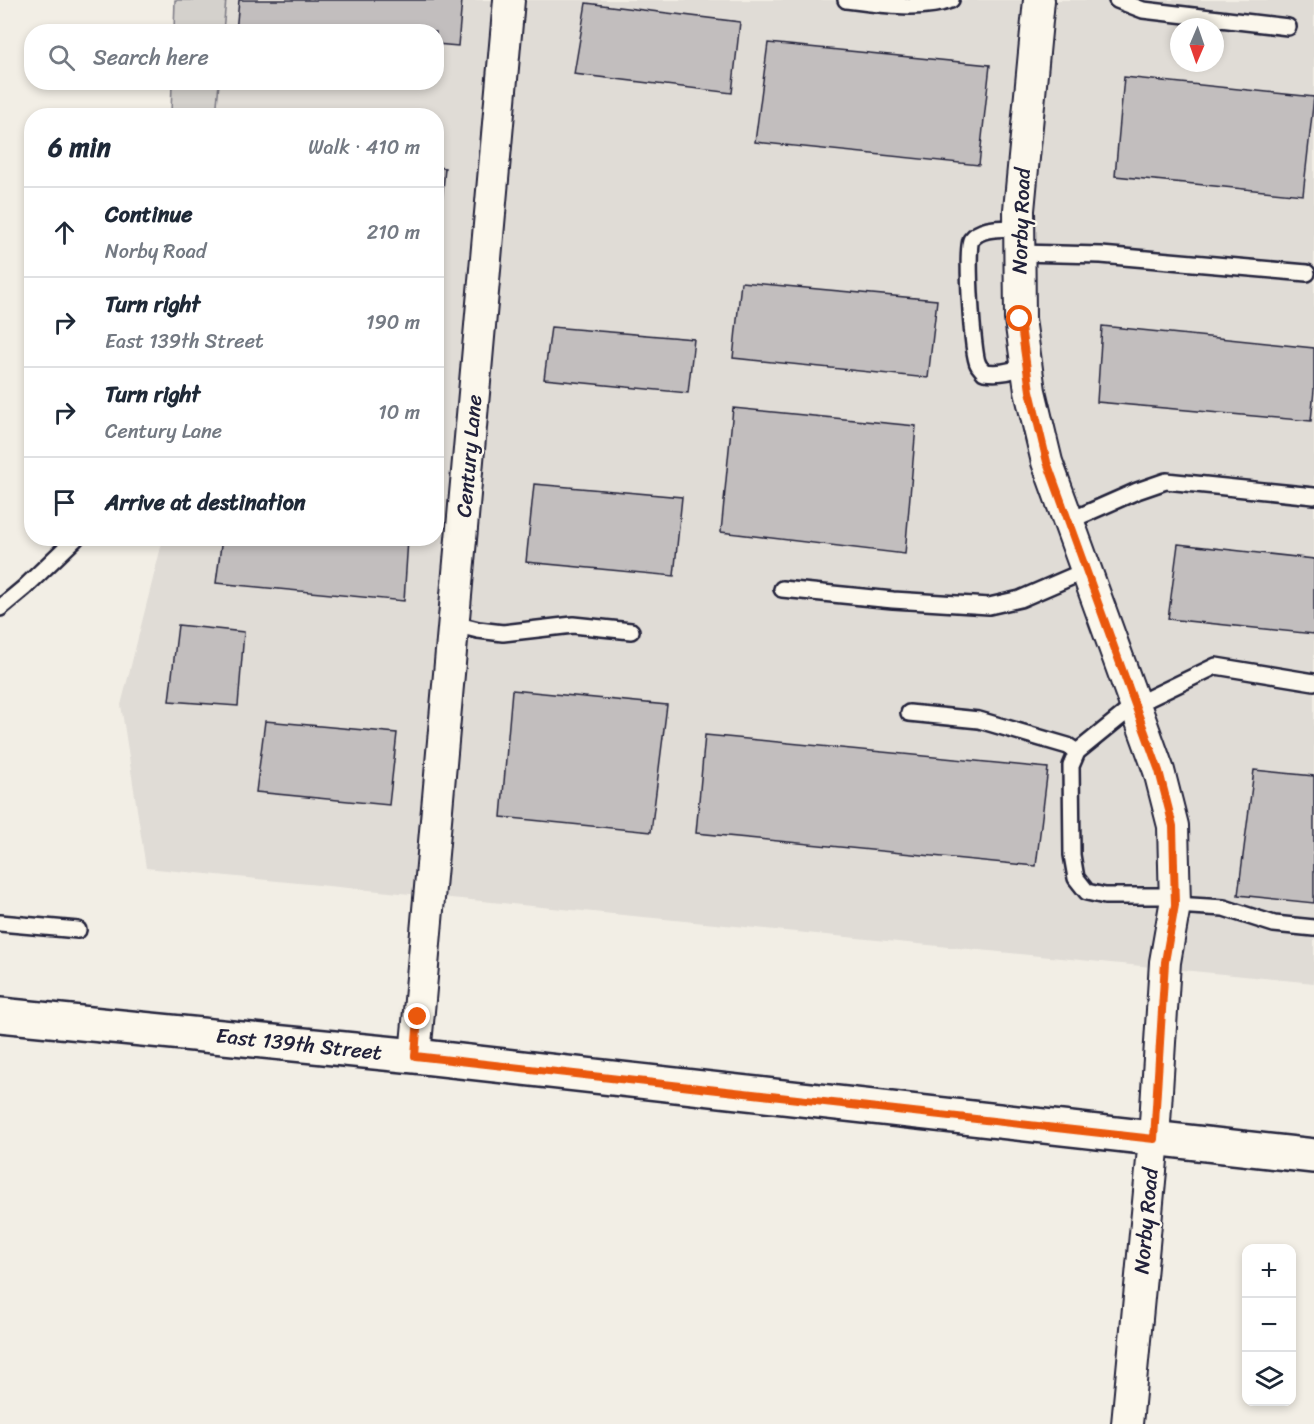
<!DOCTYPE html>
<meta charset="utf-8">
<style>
:root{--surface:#fff;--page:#f6f6f7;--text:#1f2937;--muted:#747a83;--line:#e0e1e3}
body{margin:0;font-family:Sriracha,sans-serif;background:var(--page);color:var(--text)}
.controls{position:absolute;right:18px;bottom:18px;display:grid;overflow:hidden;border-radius:12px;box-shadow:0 3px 9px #0003}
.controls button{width:54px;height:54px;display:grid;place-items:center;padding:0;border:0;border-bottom:2px solid var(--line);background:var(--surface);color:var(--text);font:30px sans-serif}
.compass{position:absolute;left:1170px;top:18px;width:54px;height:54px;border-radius:50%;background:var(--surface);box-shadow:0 3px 9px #0003;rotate:182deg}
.stop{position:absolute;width:18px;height:18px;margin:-14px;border:4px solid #ea580c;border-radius:50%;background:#fff}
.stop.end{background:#ea580c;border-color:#fff;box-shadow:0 2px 6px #0008}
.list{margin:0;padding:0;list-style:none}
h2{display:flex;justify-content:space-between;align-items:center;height:78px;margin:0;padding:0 24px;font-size:26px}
h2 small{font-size:20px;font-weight:400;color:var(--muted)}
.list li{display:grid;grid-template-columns:39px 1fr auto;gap:18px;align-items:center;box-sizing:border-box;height:90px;padding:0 24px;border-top:2px solid var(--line)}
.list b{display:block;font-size:22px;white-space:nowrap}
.list p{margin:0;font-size:20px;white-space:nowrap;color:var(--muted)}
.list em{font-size:20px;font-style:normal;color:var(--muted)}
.icon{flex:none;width:33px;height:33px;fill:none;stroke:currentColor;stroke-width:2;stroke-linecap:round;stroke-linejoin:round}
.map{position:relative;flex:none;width:1314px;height:1424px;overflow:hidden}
.search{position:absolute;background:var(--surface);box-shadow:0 3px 9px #0003;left:24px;top:24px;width:420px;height:66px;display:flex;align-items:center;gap:15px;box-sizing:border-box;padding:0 21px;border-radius:24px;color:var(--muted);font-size:22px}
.panel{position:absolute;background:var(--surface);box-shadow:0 3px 9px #0003;left:24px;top:108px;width:420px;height:438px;border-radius:24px}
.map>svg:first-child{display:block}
.built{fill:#e0dcd6;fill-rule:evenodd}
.green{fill:#d4d1cc;stroke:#7b7a84;stroke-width:1.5}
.building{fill:#c2bebe;stroke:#22223b;stroke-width:1.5}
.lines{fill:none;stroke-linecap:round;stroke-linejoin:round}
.service-casing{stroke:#22223b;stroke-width:20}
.minor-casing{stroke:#22223b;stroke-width:34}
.tertiary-casing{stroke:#22223b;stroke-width:38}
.service{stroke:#fbf7ec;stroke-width:15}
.minor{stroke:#fbf7ec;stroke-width:30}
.tertiary{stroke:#fbf7ec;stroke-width:33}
.route{stroke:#ea580c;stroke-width:8}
.labels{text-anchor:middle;stroke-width:4.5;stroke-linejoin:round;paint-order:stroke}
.street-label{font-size:21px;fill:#22223b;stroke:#fbf7ec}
</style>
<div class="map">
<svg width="1314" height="1424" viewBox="0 0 1314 1424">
<rect width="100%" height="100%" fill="#f2eee5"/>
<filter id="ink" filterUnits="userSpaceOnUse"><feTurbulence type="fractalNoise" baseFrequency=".0167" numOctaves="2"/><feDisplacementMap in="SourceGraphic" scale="12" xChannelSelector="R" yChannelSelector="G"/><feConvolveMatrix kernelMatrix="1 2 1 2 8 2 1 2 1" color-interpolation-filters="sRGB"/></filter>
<g filter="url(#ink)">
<path class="built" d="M226 0H1314V983L146 868 121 705 163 539 436 538V116L216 115 219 83 436 82V32L223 31ZM1179 27H1215V63H1179Z"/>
<g class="green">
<path d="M175 0H226L223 31H174Z"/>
<path d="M172 83H219L216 115H171Z"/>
</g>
<g class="building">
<path d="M239 0H462L458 46 436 44V32H236Z"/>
<path d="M586 3 740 22 732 93 574 74Z"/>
<path d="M768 43 990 65 979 165 755 142Z"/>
<path d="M1124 77 1314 97 1303 195 1115 176Z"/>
<path d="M436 167 445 168 439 234H436Z"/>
<path d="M741 282 937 300 928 378 733 358Z"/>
<path d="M1102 326 1314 348V390L1311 421 1097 402Z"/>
<path d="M551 327 694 339 688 393 544 379Z"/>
<path d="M733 408 916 426 905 554 721 532Z"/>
<path d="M534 484 682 497 674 576 526 562Z"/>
<path d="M222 538 408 539 404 601 216 583Z"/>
<path d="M1178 544 1314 559V634L1168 619Z"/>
<path d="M178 625 244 632 238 706 169 701Z"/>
<path d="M512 690 667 705 651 832 501 817Z"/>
<path d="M265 721 397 733 389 805 256 792Z"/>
<path d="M705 735 1048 768 1036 866 696 833Z"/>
<path d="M1254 770 1314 776V903L1238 895Z"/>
</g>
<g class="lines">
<defs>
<g id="service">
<path d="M846 0C877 4 922 11 951 0"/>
<path d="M1117 0 1143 10 1288 27"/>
<path d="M1019 228C1003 229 981 226 971 240 966 247 972 354 978 364 979 367 982 369 984 372 999 374 1012 372 1026 365"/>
<path d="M1019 253 1101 255 1307 273"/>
<path d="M1069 521 1137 491 1166 481 1314 496"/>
<path d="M782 589 893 600 989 606 1020 599 1087 570"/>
<path d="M0 608 24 588 76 538"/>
<path d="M454 624 478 630 503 633 573 625 631 631"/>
<path d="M909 713 979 720 1068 746 1077 752"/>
<path d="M1175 896H1105L1087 892 1076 878 1072 855 1071 766 1077 752 1135 705 1216 666 1314 682"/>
<path d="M1175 905 1224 908 1274 924 1314 928"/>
<path d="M0 923 78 930"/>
</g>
<g id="minor">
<path d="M1039 0 1019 210 1020 319 1030 391 1047 462 1159 771 1173 826 1175 905 1165 962 1154 1139 1127 1424"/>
<path d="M415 1056 509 0"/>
</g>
<path id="tertiary" d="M0 1015 415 1056 1314 1156"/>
</defs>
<use href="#service" class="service-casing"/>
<use href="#minor" class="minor-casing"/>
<use href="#tertiary" class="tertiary-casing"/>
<use href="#service" class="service"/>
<use href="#minor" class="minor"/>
<use href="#tertiary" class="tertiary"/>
</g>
</g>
<g class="lines" filter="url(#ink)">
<path class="route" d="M418 1017 415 1056 1154 1139 1165 962 1175 905 1173 826 1159 771 1047 462 1030 391 1020 319"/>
</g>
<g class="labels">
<g class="street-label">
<text transform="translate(1021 221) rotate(-88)" y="7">Norby Road</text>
<text transform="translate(469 456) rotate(-85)" y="7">Century Lane</text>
<text transform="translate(299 1044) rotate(6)" y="7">East 139th Street</text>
<text transform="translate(1146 1221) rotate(-85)" y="7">Norby Road</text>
</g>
</g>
</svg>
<div class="controls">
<button>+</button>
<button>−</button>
<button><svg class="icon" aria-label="layers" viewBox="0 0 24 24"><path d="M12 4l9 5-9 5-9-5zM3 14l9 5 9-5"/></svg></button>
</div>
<svg class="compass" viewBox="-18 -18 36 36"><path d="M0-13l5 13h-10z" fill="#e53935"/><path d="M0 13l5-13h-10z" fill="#747a83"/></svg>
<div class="stop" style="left:1020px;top:319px"></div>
<div class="stop end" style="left:418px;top:1017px"></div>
<div class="search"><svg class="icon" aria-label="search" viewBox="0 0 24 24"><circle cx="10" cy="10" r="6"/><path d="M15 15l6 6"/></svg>Search here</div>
<section class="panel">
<h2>6 min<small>Walk · 410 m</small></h2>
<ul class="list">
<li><svg class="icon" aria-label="ahead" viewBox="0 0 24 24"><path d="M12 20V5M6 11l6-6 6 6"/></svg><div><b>Continue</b><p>Norby Road</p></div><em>210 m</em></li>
<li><svg class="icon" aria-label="right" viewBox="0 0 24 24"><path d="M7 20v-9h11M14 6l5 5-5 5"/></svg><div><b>Turn right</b><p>East 139th Street</p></div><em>190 m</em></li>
<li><svg class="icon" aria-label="right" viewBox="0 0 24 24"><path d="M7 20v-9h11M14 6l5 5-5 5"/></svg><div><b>Turn right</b><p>Century Lane</p></div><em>10 m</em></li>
<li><svg class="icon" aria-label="arrive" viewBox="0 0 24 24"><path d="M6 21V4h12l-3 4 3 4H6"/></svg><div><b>Arrive at destination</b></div></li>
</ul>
</section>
</div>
